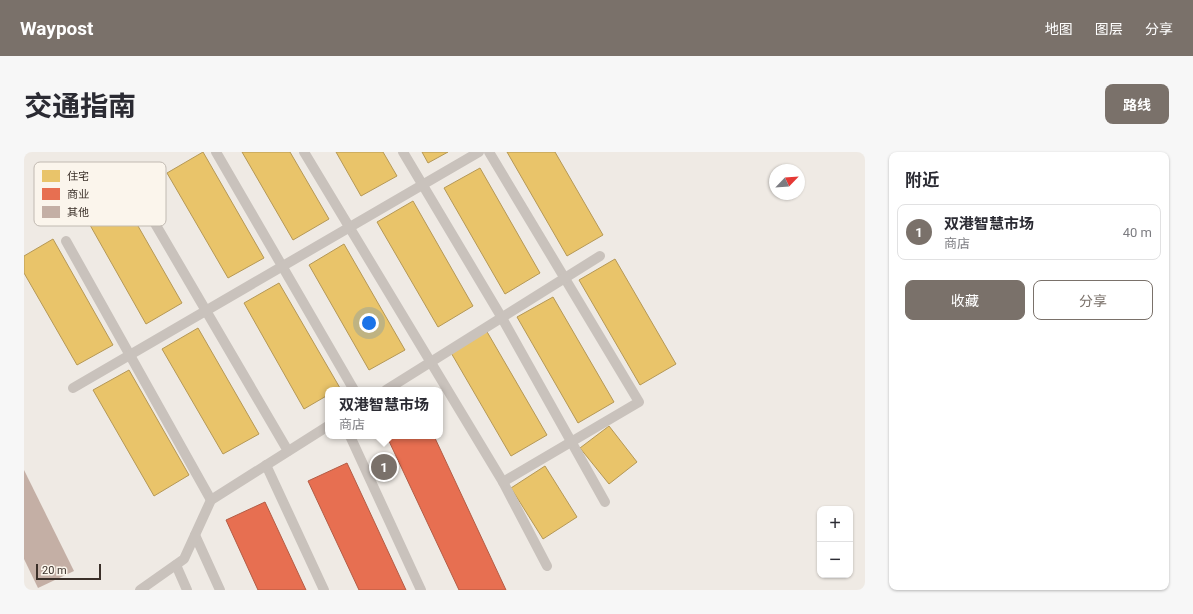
<!DOCTYPE html>
<html lang="zh">
<meta charset="utf-8">
<style>
:root{--surface:#fff;--page:#f7f7f7;--text:#2b2b33;--muted:#7c7c81;--line:#e1e1e2;--accent:#7a716a}
body{margin:0;font-family:Roboto,"Noto Sans SC",sans-serif;background:var(--page);color:var(--text)}
.controls{position:absolute;right:12px;bottom:12px;display:grid;overflow:hidden;border-radius:8px;box-shadow:0 1px 3px #0004}
.controls button{width:36px;height:36px;display:grid;place-items:center;padding:0;border:0;border-bottom:1px solid var(--line);background:var(--surface);color:var(--text);font:20px sans-serif}
.compass{position:absolute;left:745px;top:12px;width:36px;height:36px;border-radius:50%;background:var(--surface);box-shadow:0 1px 3px #0004;rotate:65deg}
.scale{position:absolute;left:12px;bottom:10px;width:65px;box-sizing:border-box;padding-left:4px;border:2px solid #3b3029;border-top:0;font-size:11px;line-height:14px;white-space:nowrap;color:#3b3029;-webkit-text-stroke:3px #fbf5ec;paint-order:stroke}
.you{position:absolute;left:345px;top:171px;width:14px;height:14px;margin:-10px;border:3px solid #fff;border-radius:50%;background:#1a73e8;box-shadow:0 0 0 6px #1a73e833}
.badge{display:grid;place-items:center;width:26px;height:26px;border-radius:50%;background:var(--accent);color:#fff;font-size:13px;font-weight:700}
.pin{position:absolute;translate:-50% -50%;border:2px solid #fff;box-shadow:0 1px 4px #0006}
.popup{position:absolute;left:301px;top:235px;width:118px;height:52px;box-sizing:border-box;display:grid;place-content:center;border-radius:8px;background:var(--surface);filter:drop-shadow(0 1px 3px #0005);font-size:13px;white-space:nowrap;color:var(--muted)}
.popup b{font-size:15px;color:var(--text)}
.popup::after{content:'';position:absolute;left:50%;top:100%;margin-left:-8px;border:8px solid transparent;border-top-color:var(--surface)}
.list{margin:0;padding:0;list-style:none}
h2{display:flex;justify-content:space-between;align-items:center;height:52px;margin:0;padding:0 16px;font-size:17px}
h2 small{font-size:13px;font-weight:400;color:var(--muted)}
.list li{display:grid;grid-template-columns:26px 1fr auto;gap:12px;align-items:center;box-sizing:border-box;height:56px;margin:0 8px 8px;padding:0 8px;border:1px solid var(--line);border-radius:8px}
.list b{display:block;font-size:15px;white-space:nowrap}
.list p{margin:0;font-size:13px;white-space:nowrap;color:var(--muted)}
.list em{font-size:13px;font-style:normal;color:var(--muted)}
.actions{display:flex;gap:8px;padding:12px 16px}
.actions a{flex:1;padding:9px 0;border:1px solid var(--accent);border-radius:8px;text-align:center;font-size:14px;color:var(--accent)}
.actions .main{background:var(--accent);color:#fff}
.map{position:relative;flex:none;width:841px;height:438px;overflow:hidden;border-radius:8px}
header{display:flex;align-items:center;gap:24px;box-sizing:border-box;height:56px;padding:0 20px;background:var(--accent);color:#fff}
header strong{font-size:19px}
nav{display:flex;gap:22px;margin-inline-start:auto;font-size:14px}
.intro{display:flex;align-items:center;justify-content:space-between;box-sizing:border-box;height:96px;padding:0 24px}
h1{margin:0;font-size:28px}
.button{padding:10px 18px;border-radius:8px;background:var(--accent);color:#fff;font-size:14px;font-weight:700}
main{display:flex;gap:24px;padding:0 24px}
aside{flex:1;background:var(--surface);border-radius:8px;box-shadow:0 1px 3px #0004}
.map>svg:first-child{display:block}
.homes{fill:#e9c46a;stroke:#b59856}
.shops{fill:#e76f51;stroke:#b35c45}
.building{fill:#c4afa5}
.lines{fill:none;stroke-linecap:round;stroke-linejoin:round}
.service{stroke:#c9c2bc;stroke-width:10}
.key{fill:#fbf5ec;stroke:#c1bab2;stroke-width:1}
.key-label{font-size:11px;fill:#3b3029}
</style>
<header>
<strong>Waypost</strong>
<nav><a>地图</a><a>图层</a><a>分享</a></nav>
</header>
<div class="intro"><h1>交通指南</h1><a class="button">路线</a></div>
<main>
<div class="map">
<svg width="841" height="438" viewBox="0 0 841 438">
<rect width="100%" height="100%" fill="#efeae4"/>
<g class="homes">
<path d="M179 0 240 106 204 126 143 21Z"/>
<path d="M218 0H266L305 67 269 88Z"/>
<path d="M312 0H359L373 24 337 44Z"/>
<path d="M398 0H424L404 11Z"/>
<path d="M483 0H531L579 83 543 104Z"/>
<path d="M456 16 516 121 481 142 420 36Z"/>
<path d="M98 46 158 151 122 172 62 66Z"/>
<path d="M389 49 449 154 414 175 353 70Z"/>
<path d="M29 87 89 193 53 213 0 121V104Z"/>
<path d="M320 92 381 198 345 218 285 113Z"/>
<path d="M591 107 652 212 616 233 555 128Z"/>
<path d="M255 131 316 236 313 238H304V243L280 257 220 151Z"/>
<path d="M529 145 590 250 554 271 493 165Z"/>
<path d="M174 176 235 282 199 302 138 197Z"/>
<path d="M462 178 523 283 487 304 426 199Z"/>
<path d="M105 218 165 323 130 344 69 238Z"/>
<path d="M585 274 613 310 585 332 556 296Z"/>
<path d="M521 314 553 365 519 387 487 336Z"/>
</g>
<g class="shops">
<path d="M371 284H410L482 438H435L364 287Z"/>
<path d="M323 311 382 438H335L284 329Z"/>
<path d="M241 350 282 438H234L202 368Z"/>
</g>
<path class="building" d="M0 318 50 419 14 436 0 407Z"/>
<g class="lines">
<g class="service">
<path d="M192 0 330 238"/>
<path d="M280 0 479 330 523 414"/>
<path d="M379 0 478 166 581 350"/>
<path d="M465 0 615 250 479 330"/>
<path d="M112 39 264 299"/>
<path d="M42 89 187 348"/>
<path d="M49 236 455 0"/>
<path d="M362 238 576 104"/>
<path d="M326 284 397 438"/>
<path d="M242 313 300 438"/>
<path d="M171 383 196 438"/>
<path d="M152 413 163 438"/>
<path d="M116 438 160 407 187 348 304 274"/>
</g>
</g>
<rect x="10" y="10" width="132" height="64" rx="6" class="key"/>
<rect x="18" y="18" width="18" height="12" fill="#e9c46a"/>
<rect x="18" y="36" width="18" height="12" fill="#e76f51"/>
<rect x="18" y="54" width="18" height="12" fill="#c4afa5"/>
<g class="key-label">
<text x="43" y="28">住宅</text>
<text x="43" y="46">商业</text>
<text x="43" y="64">其他</text>
</g>
</svg>
<div class="controls">
<button>+</button>
<button>−</button>
</div>
<svg class="compass" viewBox="-18 -18 36 36"><path d="M0-13l5 13h-10z" fill="#e53935"/><path d="M0 13l5-13h-10z" fill="#7c7c81"/></svg>
<div class="scale">20 m</div>
<div class="you"></div>
<div class="pin badge" style="left:360px;top:315px">1</div>
<div class="popup"><b>双港智慧市场</b>商店</div>
</div>
<aside>
<h2>附近<small></small></h2>
<ul class="list">
<li><span class="badge">1</span><div><b>双港智慧市场</b><p>商店</p></div><em>40 m</em></li>
</ul>
<div class="actions"><a class="main">收藏</a><a>分享</a></div>
</aside>
</main>
